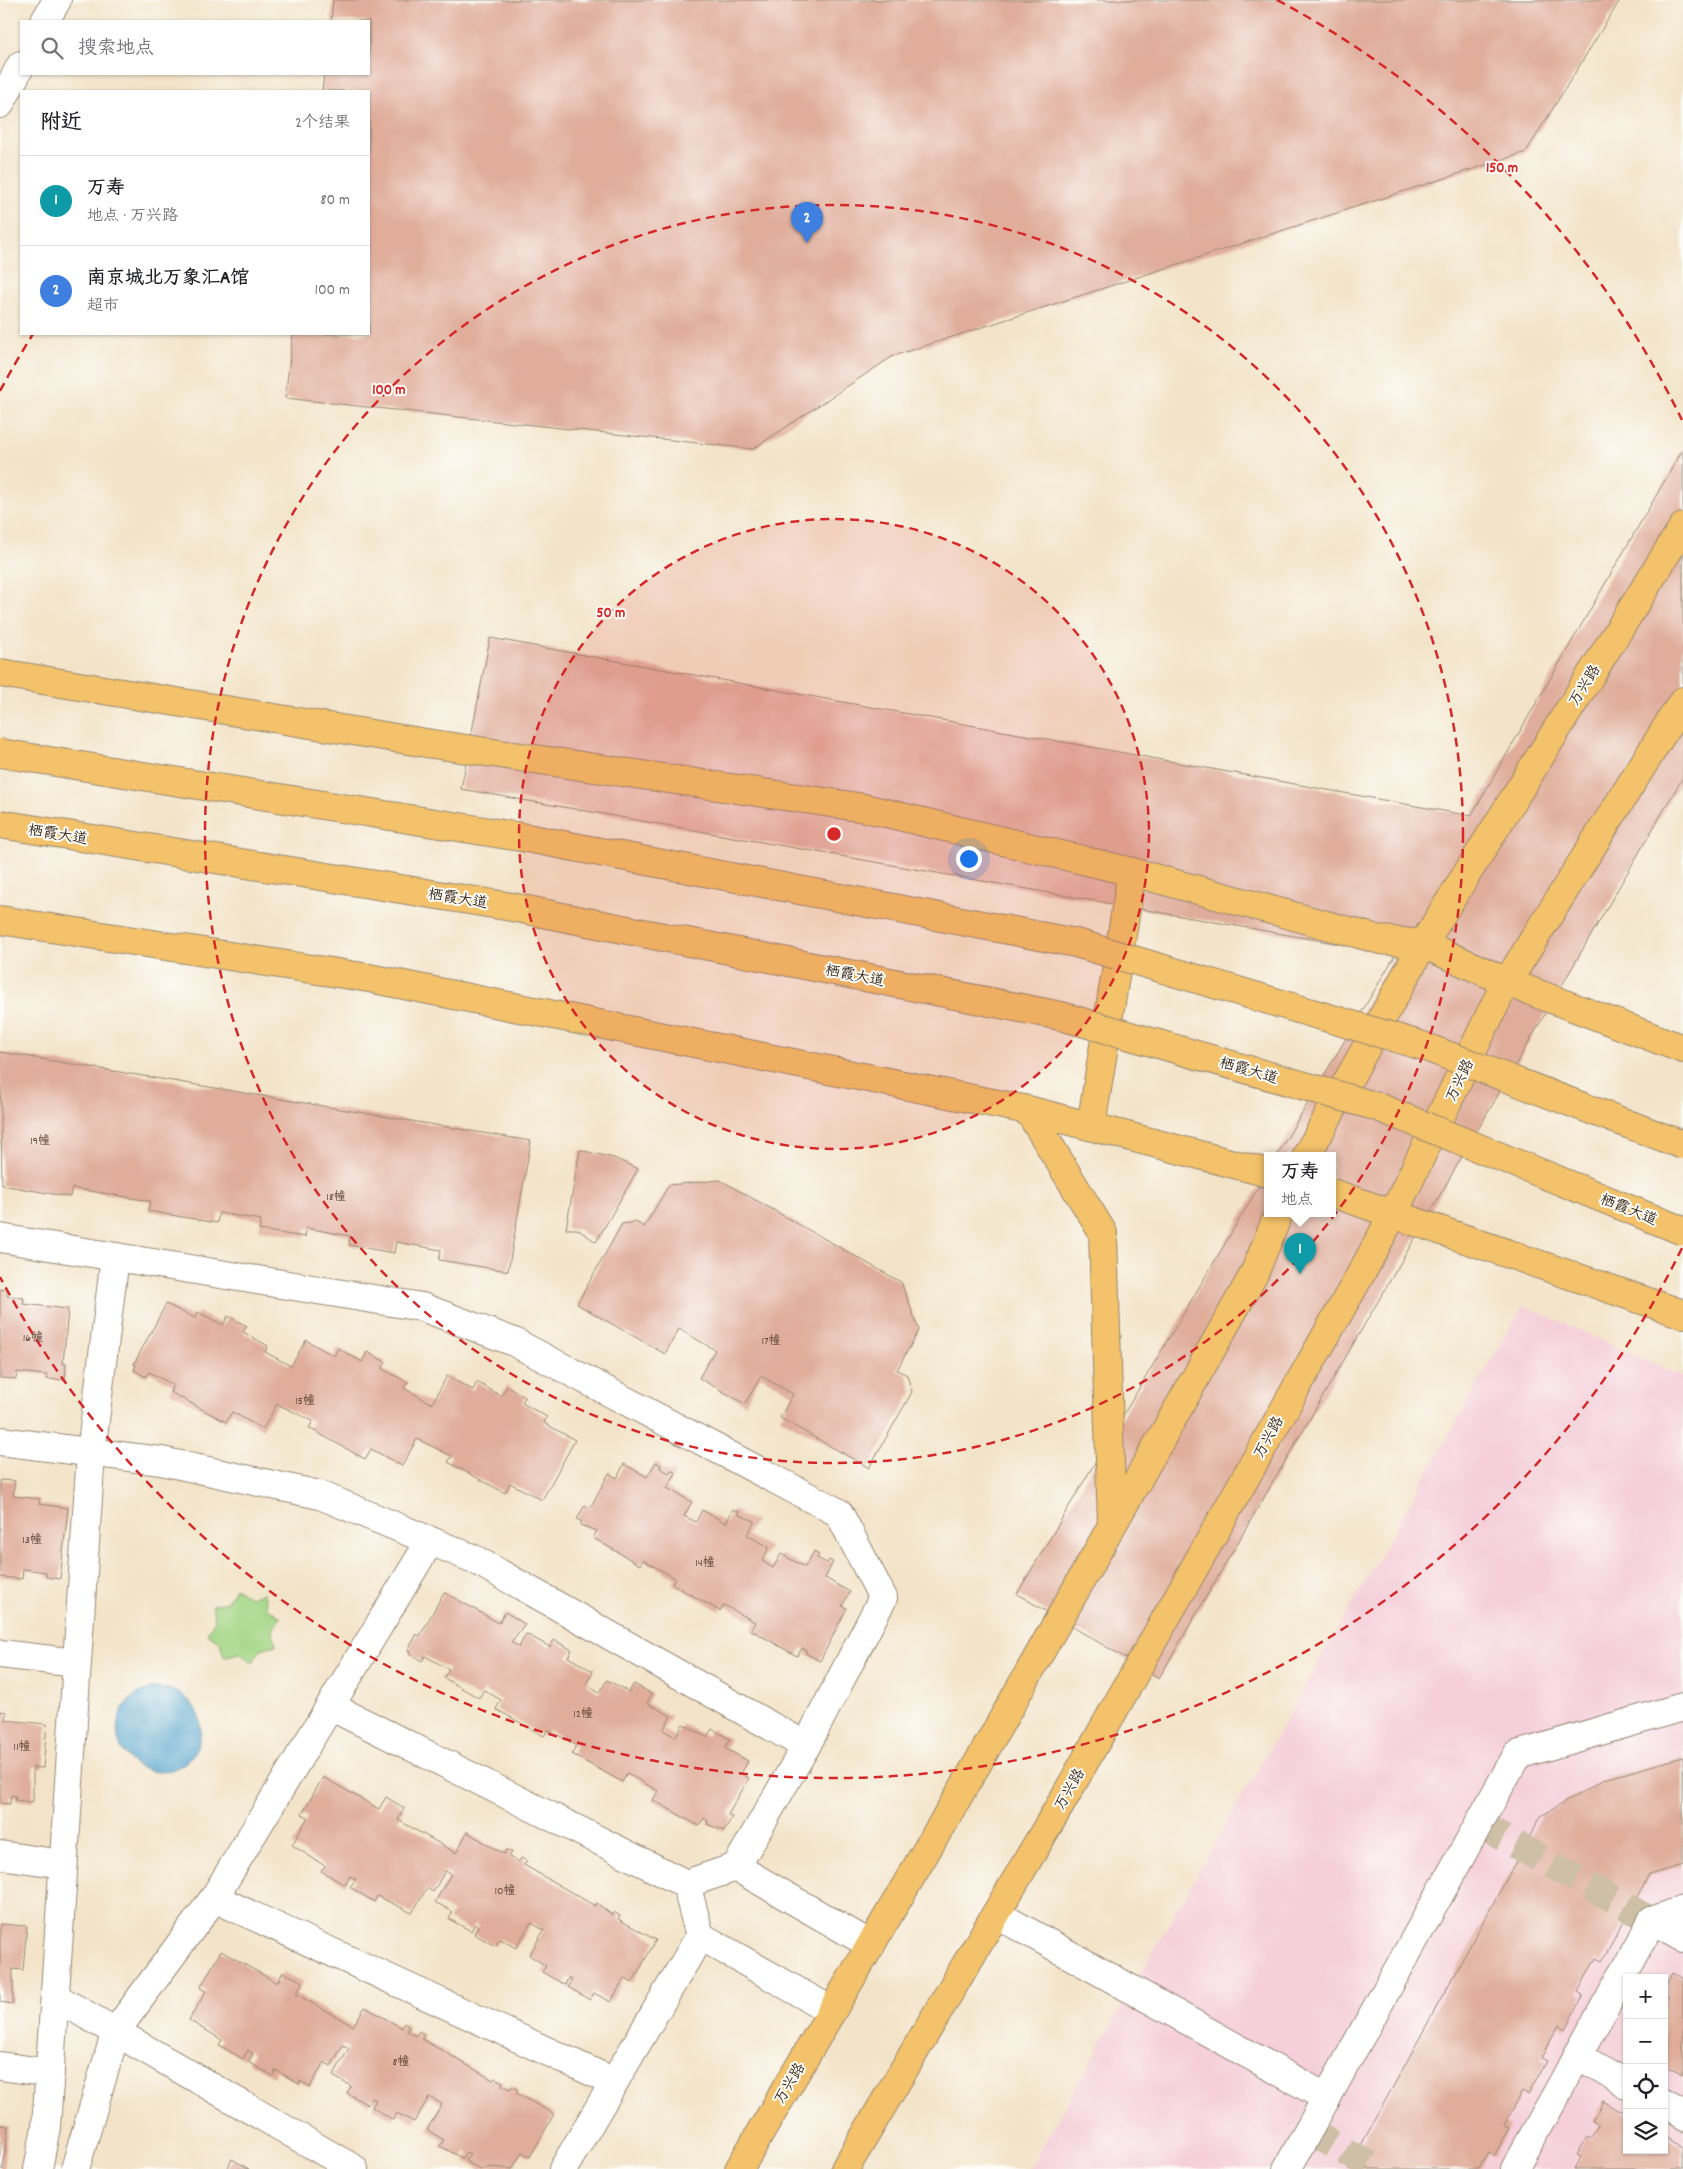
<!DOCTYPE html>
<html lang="zh">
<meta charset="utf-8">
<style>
:root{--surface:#fff;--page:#f2f2f2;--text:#202124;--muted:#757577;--line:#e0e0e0;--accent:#2563eb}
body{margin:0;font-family:Dekko,"LXGW WenKai TC",sans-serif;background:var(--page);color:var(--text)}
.controls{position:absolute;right:15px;bottom:15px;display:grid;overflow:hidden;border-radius:0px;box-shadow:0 1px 4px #0004}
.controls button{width:45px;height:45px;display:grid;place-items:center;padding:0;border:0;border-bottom:1px solid var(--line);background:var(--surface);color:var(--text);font:25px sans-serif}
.you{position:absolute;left:968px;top:858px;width:18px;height:18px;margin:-12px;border:4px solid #fff;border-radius:50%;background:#1a73e8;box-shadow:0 0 0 8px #1a73e833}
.badge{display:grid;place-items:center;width:32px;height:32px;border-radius:50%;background:var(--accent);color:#fff;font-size:16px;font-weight:700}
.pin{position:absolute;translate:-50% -41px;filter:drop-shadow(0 1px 2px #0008)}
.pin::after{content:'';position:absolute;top:26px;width:18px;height:15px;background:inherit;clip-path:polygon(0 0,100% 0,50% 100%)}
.popup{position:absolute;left:1264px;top:1152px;width:72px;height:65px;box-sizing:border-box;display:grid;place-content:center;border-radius:0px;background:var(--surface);filter:drop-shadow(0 1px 4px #0005);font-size:16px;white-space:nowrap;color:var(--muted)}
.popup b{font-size:19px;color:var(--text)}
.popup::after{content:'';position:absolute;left:50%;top:100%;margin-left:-10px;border:10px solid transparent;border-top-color:var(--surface)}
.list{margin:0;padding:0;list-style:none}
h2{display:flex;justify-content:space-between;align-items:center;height:65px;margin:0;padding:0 20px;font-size:21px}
h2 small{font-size:16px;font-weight:400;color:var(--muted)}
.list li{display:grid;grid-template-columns:32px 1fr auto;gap:15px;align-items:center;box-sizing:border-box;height:90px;padding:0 20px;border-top:1px solid var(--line)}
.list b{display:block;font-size:19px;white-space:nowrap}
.list p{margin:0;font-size:16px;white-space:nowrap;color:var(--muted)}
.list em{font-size:16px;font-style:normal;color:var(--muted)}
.icon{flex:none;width:28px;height:28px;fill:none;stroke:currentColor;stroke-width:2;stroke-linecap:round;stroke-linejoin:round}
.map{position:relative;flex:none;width:1683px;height:2169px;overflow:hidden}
.search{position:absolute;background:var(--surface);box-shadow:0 1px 4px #0004;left:20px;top:20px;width:350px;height:55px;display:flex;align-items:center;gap:12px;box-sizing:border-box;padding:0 18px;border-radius:0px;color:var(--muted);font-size:19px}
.panel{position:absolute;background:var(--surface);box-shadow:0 1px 4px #0004;left:20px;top:90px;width:350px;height:245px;border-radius:0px}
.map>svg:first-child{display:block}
.built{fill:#f5cfd9;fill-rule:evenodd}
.green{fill:#a2d584;stroke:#6e8051}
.water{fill:#52a3cc;stroke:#466675}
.building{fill:#e0ad9b}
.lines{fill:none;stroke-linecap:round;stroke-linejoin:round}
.minor-tunnel{stroke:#cebfa7;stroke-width:28;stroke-dasharray:28 14;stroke-linecap:butt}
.minor-casing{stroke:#978774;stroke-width:30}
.major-casing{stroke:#978774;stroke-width:30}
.minor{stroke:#fff;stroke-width:28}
.major{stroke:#f3c26a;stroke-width:28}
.highway-bridge-casing{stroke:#978774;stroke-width:30;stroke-linecap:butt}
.highway-bridge{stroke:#f3c26a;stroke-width:28}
.ring{fill:none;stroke:#d62828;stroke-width:2.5;stroke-dasharray:9 6}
.labels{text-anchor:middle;stroke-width:4;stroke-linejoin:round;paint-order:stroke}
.number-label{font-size:12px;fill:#644b3d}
.street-label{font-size:15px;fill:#3b2a1e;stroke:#fdfcf7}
.centre{fill:#d62828;stroke:#fdfcf7;stroke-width:2.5}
.ring-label{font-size:15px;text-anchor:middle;font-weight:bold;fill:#d62828;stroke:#fdfcf7;stroke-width:4;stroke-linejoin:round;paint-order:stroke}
</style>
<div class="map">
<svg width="1683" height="2169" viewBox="0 0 1683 2169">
<rect width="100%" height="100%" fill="#fdfcf7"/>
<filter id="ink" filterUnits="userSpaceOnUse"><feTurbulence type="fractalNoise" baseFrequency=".02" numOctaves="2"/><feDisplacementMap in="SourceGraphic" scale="10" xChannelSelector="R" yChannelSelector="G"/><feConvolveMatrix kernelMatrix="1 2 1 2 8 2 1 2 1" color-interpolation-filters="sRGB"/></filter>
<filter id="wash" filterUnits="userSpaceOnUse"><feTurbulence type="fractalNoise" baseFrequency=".0096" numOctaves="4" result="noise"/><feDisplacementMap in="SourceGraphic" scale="20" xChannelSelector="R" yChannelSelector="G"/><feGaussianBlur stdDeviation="1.12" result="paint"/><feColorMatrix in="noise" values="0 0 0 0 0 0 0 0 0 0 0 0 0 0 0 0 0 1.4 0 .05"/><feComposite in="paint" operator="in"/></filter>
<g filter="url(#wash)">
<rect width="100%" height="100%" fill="#f3e4c9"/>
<path class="built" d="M1523 1305 1683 1377V2169H1029ZM1627 1978H1664V2150H1627Z"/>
<path class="green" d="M235 1588 249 1597 264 1593 267 1608 281 1617 272 1630 276 1645 261 1649 253 1662 239 1653 224 1657 220 1642 207 1633 215 1620 212 1605 227 1602Z"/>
<circle class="water" cx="159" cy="1730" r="42"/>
<g id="blocks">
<g class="building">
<path d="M333 0H1620L1526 152 893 356 753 449 285 398 293 334H369V91H322L324 74H369V21H331Z"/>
<path d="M1683 449V777L1159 1678 1017 1594 1268 1171V1213H1332V1155H1277L1396 954 461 789 490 638 1471 816Z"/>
<path d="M0 1052 531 1141 508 1271 439 1260 441 1250 396 1242 394 1253 349 1245 350 1236 306 1228 305 1237 259 1230 261 1220 219 1213 217 1223 148 1211 150 1201 72 1188 70 1197 2 1185Z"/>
<path d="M580 1150 614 1158 638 1169 596 1242 577 1229H566Z"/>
<path d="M720 1180 901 1282 919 1330 897 1370 907 1375 912 1392 869 1468 780 1418 793 1394 761 1376 745 1404 699 1378 715 1350 679 1329 665 1354 577 1304 622 1224 636 1222 644 1227 669 1185Z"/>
<path d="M0 1289 7 1290V1296L24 1298 23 1304 68 1309 63 1364H66L65 1380 47 1379V1375L17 1372 16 1379 0 1378Z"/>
<path d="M166 1304 195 1318 198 1312 223 1325 228 1316 247 1326 243 1332 268 1346 265 1352 291 1366 306 1340 334 1356 338 1348 362 1362 367 1352 386 1362 382 1369 408 1382 404 1388 432 1404 447 1376 473 1390 477 1382 501 1396 507 1386 525 1397 522 1403 547 1417 544 1423 575 1440 542 1500 510 1483 505 1493 448 1462 452 1456 417 1439 402 1466 371 1449 365 1459 309 1428 313 1421 277 1404 263 1429 232 1412 226 1422 170 1392 173 1385 149 1372 146 1377 134 1370 136 1365 134 1364Z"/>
<path d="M656 1462 661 1465 660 1468 669 1473 671 1470 676 1473 667 1488 692 1502 684 1516 696 1522 702 1510 726 1523 733 1509 740 1512 739 1515 755 1521 747 1535 769 1547 762 1561 773 1568 781 1554 805 1567 814 1551 819 1555 817 1558 827 1563 829 1560 833 1562 825 1578 850 1592 842 1606 847 1608 820 1661 805 1653 807 1651 802 1648 797 1656 751 1630 755 1622 724 1605 720 1611 672 1584 675 1578 643 1560 640 1565 593 1538 597 1531 580 1525 582 1522 577 1519 585 1505 590 1508 609 1473 617 1478 624 1464 647 1477Z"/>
<path d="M0 1480 15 1481 13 1496 40 1499 39 1504 68 1508 60 1579 46 1577V1572L23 1569 22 1579 0 1577Z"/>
<path d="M444 1592 499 1623 505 1612 525 1624 511 1642 519 1647 526 1634 550 1647 554 1640 572 1650 568 1657 593 1671 586 1684 599 1693 607 1680 629 1692 634 1684 652 1694 647 1703 671 1716 663 1730 675 1737 683 1724 707 1737 712 1729 730 1739 725 1748 748 1761 741 1774 749 1778 728 1815 732 1817 724 1831 707 1824 708 1821 704 1818 699 1826 653 1800 658 1791 627 1773 622 1782 572 1754 576 1745 548 1730 544 1736 496 1709 501 1700 484 1690 479 1698 444 1678 449 1669 425 1656 422 1661 409 1653 410 1651 408 1650 417 1634 420 1636Z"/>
<path d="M0 1711 6 1712 5 1720 47 1724 43 1768 33 1767V1802L15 1800 16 1796 11 1795 10 1804 0 1803Z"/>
<path d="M1683 1757V1865L1649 1875 1602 1961 1596 1958 1578 1992 1583 1995 1565 2029 1559 2025 1541 2058 1547 2061 1528 2095 1522 2092 1504 2124 1510 2127 1494 2156 1488 2153 1479 2169H1348L1541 1816 1605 1779Z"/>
<path d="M323 1777 379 1809 386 1797 404 1808 398 1820 456 1853 467 1832 504 1854 506 1850 512 1852 509 1857 519 1862 521 1858 527 1861 524 1865 595 1906 597 1903 612 1915 614 1912 620 1916 618 1919 656 1940 632 1983 624 1978 611 2002 594 1993 590 2000 568 1987 572 1980 568 1978 565 1985 542 1972 546 1966 529 1955 544 1930 531 1923 516 1948 500 1939 495 1946 474 1934 478 1926 475 1924 471 1931 449 1919 453 1912 435 1902 451 1874 445 1871 433 1892 427 1888 412 1913 377 1896 374 1902 350 1887 356 1879 350 1876 345 1885 321 1871 325 1866 292 1845 308 1817 302 1814Z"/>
<path d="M0 1924 27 1926 23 1970 13 1969V2004L0 2002Z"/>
<path d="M221 1951 277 1983 283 1972 303 1982 296 1994 353 2026 365 2007 402 2028 404 2023 409 2027 407 2031 416 2036 419 2031 424 2035 422 2039 493 2080 495 2078 503 2082 502 2085 510 2089 512 2086 518 2090 516 2093 554 2114 530 2157 522 2152 512 2169 492 2167 480 2169 465 2161 470 2154 466 2152 462 2158 440 2146 444 2140 427 2130 442 2104 429 2097 414 2122 397 2113 393 2120 372 2107 376 2100 372 2098 368 2105 347 2093 351 2086 333 2076 349 2048 343 2045 331 2066 324 2062 310 2087 300 2081 299 2084 276 2070 273 2076 248 2062 253 2054 248 2050 243 2059 219 2045 222 2040 189 2020 206 1991 200 1988Z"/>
<path d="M1673 1973 1683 1978V2076L1664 2066V2005L1669 1996 1664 1993V1989Z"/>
<path d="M1603 2101 1627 2115V2150H1664L1666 2136 1683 2146V2169H1575L1581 2157 1577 2155 1587 2137 1591 2139 1599 2125 1592 2121Z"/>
<path d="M0 2125 8 2126 3 2169H0Z"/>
<path d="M232 2159 249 2169H227Z"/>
</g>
</g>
</g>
<g filter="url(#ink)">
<use href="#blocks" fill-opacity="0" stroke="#978774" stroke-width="1"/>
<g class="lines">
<g class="minor-tunnel">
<path d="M1479 1824 1652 1921"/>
<path d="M1308 2131 1377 2169"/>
</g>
<defs>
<g id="minor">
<path d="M45 21 57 0"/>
<path d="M0 104 21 65"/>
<path d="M0 1238 422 1307 514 1342 839 1513 883 1598 806 1746"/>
<path d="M0 1441 161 1461 320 1495 474 1559 806 1746 736 1867 871 1945"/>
<path d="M430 1541 214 1898 614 2082"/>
<path d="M0 1654 77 1663"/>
<path d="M330 1706 686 1884"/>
<path d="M0 1855 63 1864"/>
<path d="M996 1914 1327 2098"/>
<path d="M1652 1921 1683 1910"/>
<path d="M700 1936 686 1884 736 1867"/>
<path d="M55 1997 354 2169"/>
<path d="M1577 2056 1627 2084"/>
<path d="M0 2066 50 2073"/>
<path d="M1664 2105 1683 2116"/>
<path d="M38 2169 46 2127 91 1453 115 1257"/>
<path d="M75 2169 116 2031 214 1898"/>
<path d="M563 2169 700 1936 832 2011"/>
<path d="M1287 2169 1517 1755 1683 1707"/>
<path d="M1515 2169 1652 1921 1683 1938"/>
</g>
<g id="major">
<path d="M0 673 426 743 865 808 1132 872 1381 940 1423 944 1507 982 1683 1049"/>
<path d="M0 920 369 978 1028 1110 1268 1173"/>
<path d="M1028 1110 1103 1233 1112 1525"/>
<path d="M1091 1126 1132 872"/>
<path d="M1307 1155 1423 944 1683 527"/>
<path d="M1332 1193 1683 1314"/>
<path d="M739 2169 979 1761 1254 1274 1279 1213"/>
<path d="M845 2169 1059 1807 1367 1263 1393 1214 1502 990 1683 701"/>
</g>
</defs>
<use href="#minor" class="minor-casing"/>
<use href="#major" class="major-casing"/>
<use href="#minor" class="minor"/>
<use href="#major" class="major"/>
<defs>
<g id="highway-bridge">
<path d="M0 753 527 838 1076 943 1423 1046 1683 1145"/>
<path d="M0 824 512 907 1061 1016 1378 1107 1683 1231"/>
</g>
</defs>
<use href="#highway-bridge" class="highway-bridge-casing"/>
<use href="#highway-bridge" class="highway-bridge"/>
</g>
</g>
<circle cx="834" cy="834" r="315" fill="#d62828" fill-opacity=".12"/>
<g class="ring">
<circle cx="834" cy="834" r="315"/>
<circle cx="834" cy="834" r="629"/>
<path d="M1682 1248A944 944 0 0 1 0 1277M0 391A944 944 0 0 1 33 334M1277 0A944 944 0 0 1 1682 420"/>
</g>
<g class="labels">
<g class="number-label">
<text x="40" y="1144">19幢</text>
<text x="336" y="1200">18幢</text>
<text x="33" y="1341">16幢</text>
<text x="771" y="1344">17幢</text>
<text x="305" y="1404">15幢</text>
<text x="32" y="1543">13幢</text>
<text x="705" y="1566">14幢</text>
<text x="583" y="1717">12幢</text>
<text x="22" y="1750">11幢</text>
<text x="505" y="1894">10幢</text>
<text x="401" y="2065">8幢</text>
</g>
<g class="street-label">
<text transform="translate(1584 685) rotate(-58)" y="5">万兴路</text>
<text transform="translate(58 834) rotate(9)" y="5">栖霞大道</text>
<text transform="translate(458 898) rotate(9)" y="5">栖霞大道</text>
<text transform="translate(855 975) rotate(11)" y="5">栖霞大道</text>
<text transform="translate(1249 1070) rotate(16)" y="5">栖霞大道</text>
<text transform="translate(1459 1080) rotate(-64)" y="5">万兴路</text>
<text transform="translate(1629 1209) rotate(22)" y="5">栖霞大道</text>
<text transform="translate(1268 1437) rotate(-61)" y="5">万兴路</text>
<text transform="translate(1069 1789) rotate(-60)" y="5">万兴路</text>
<text transform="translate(789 2083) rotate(-59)" y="5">万兴路</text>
</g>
</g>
<circle cx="834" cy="834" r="8" class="centre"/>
<g class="ring-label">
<text x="1502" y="172">150 m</text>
<text x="389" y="394">100 m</text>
<text x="611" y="617">50 m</text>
</g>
</svg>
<div class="controls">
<button>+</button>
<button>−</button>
<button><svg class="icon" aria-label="locate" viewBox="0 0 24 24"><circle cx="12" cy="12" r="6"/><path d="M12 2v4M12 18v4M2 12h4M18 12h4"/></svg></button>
<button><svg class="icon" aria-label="layers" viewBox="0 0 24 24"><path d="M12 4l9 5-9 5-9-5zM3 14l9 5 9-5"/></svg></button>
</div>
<div class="you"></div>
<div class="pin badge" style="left:1300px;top:1274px;background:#0f9aa8">1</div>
<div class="popup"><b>万寿</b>地点</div>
<div class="pin badge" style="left:807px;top:243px;background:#3f7fe0">2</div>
<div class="search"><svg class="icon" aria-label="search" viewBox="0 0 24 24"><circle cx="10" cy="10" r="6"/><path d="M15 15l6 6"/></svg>搜索地点</div>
<section class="panel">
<h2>附近<small>2个结果</small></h2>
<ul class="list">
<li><span class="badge" style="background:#0f9aa8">1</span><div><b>万寿</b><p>地点 · 万兴路</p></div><em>80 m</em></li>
<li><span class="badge" style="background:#3f7fe0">2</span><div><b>南京城北万象汇A馆</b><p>超市</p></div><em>100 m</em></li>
</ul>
</section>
</div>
